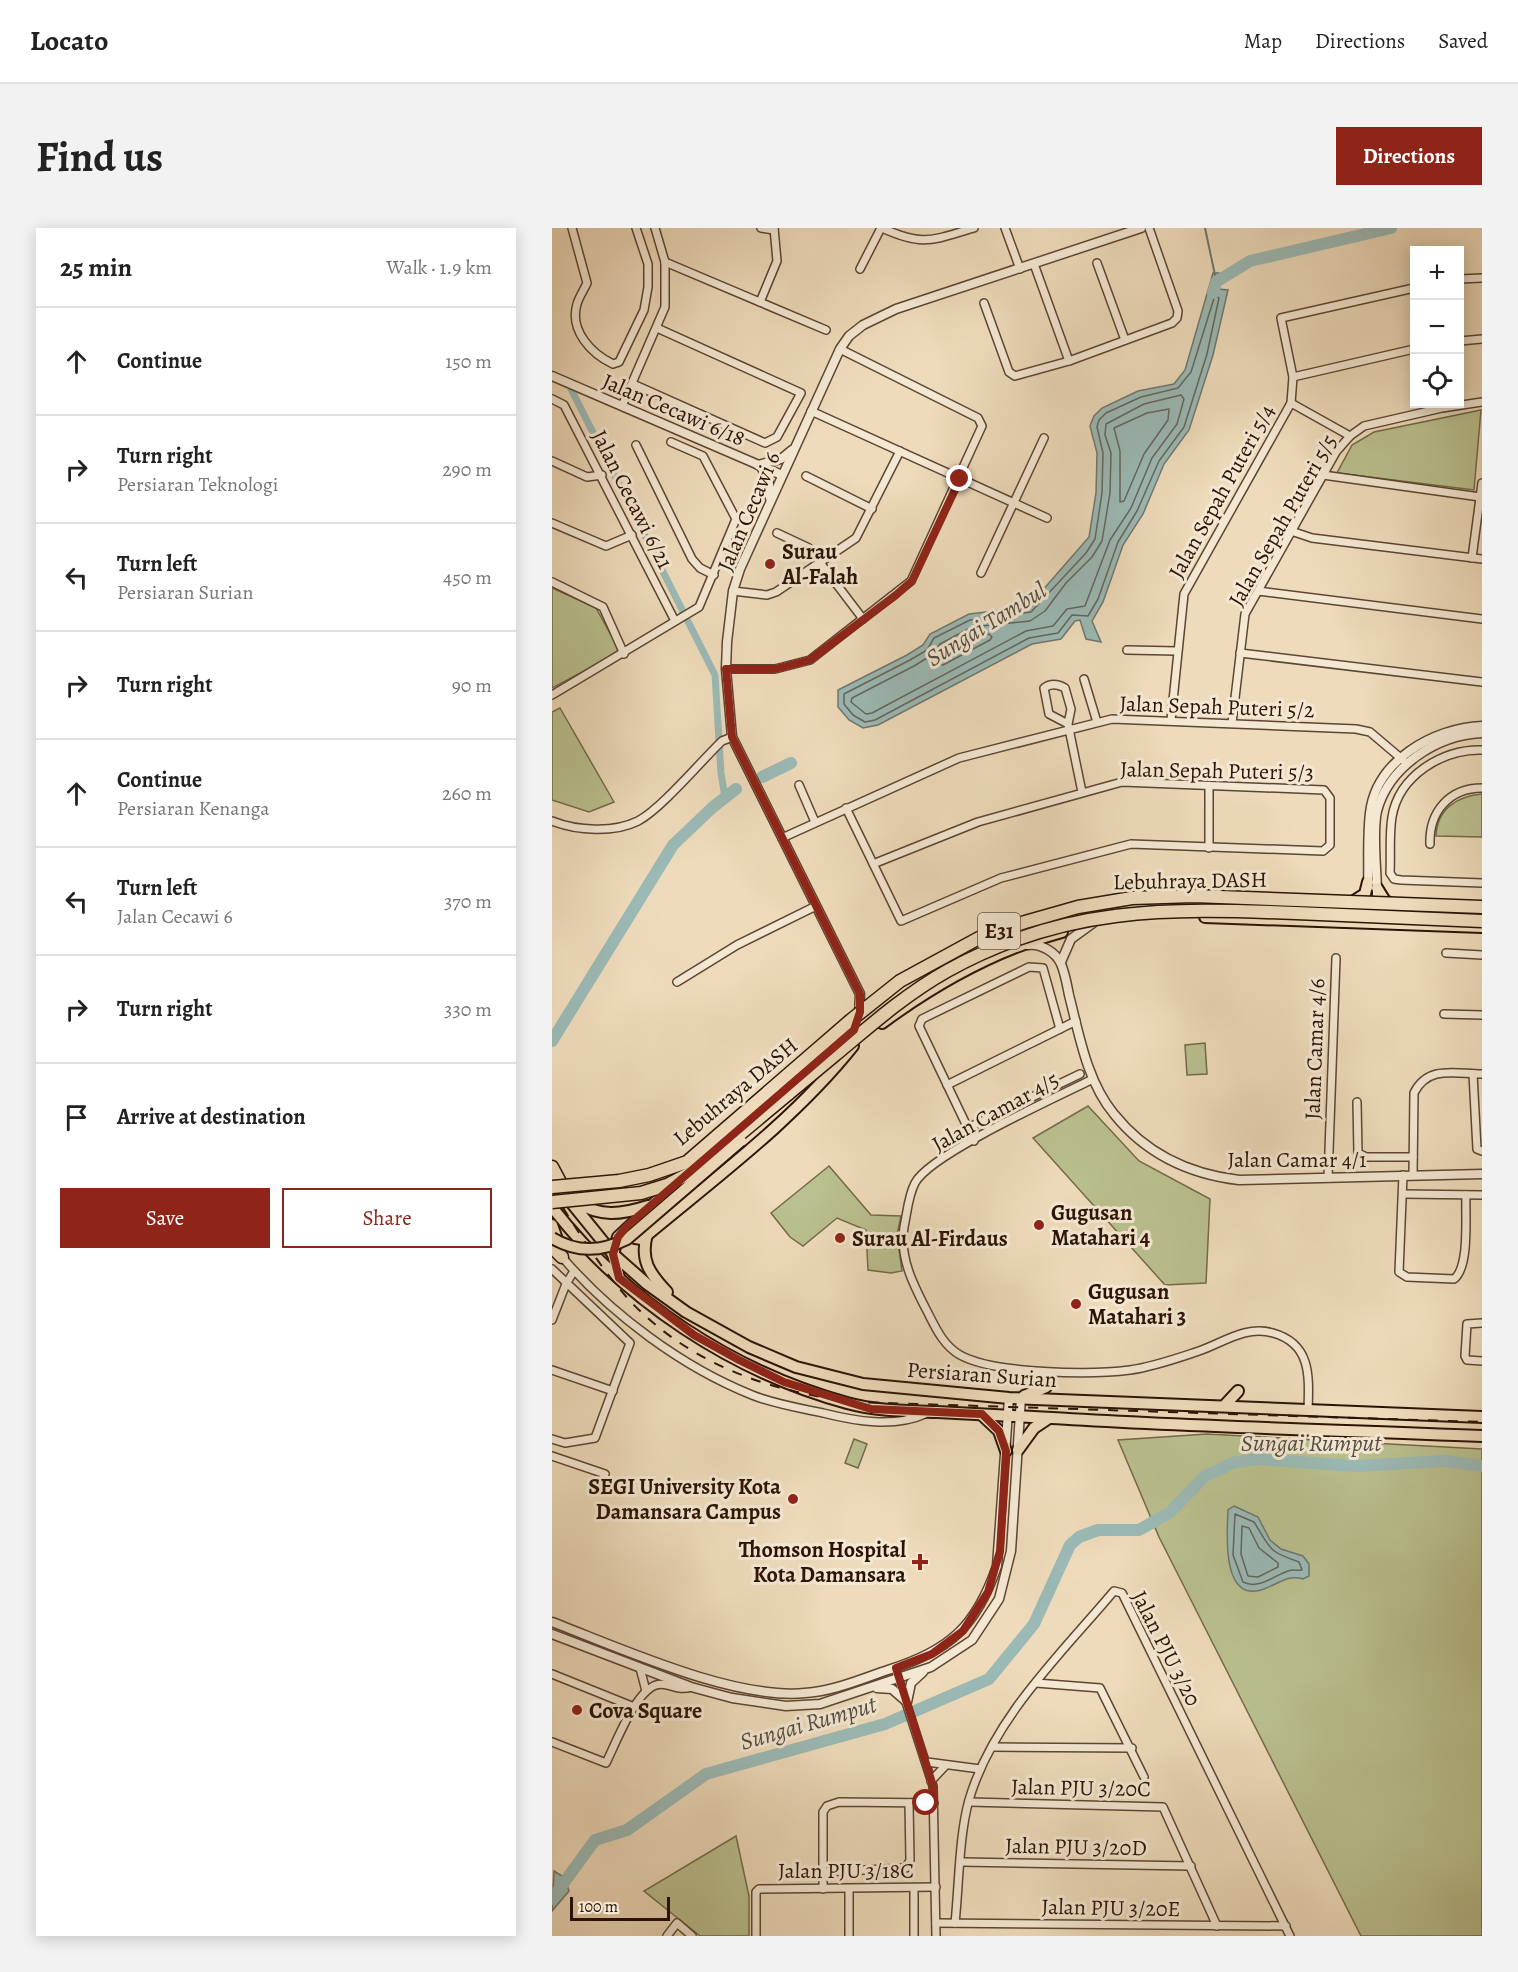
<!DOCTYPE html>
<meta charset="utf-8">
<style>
:root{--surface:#fff;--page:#f2f2f2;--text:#222;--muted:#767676;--line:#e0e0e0;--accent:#8f2418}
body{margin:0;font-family:Alegreya,serif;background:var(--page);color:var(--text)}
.controls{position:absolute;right:18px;top:18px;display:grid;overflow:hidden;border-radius:0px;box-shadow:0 3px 15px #0003}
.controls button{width:54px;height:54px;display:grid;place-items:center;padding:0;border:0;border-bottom:2px solid var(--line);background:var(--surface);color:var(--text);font:30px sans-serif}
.scale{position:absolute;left:18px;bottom:15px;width:100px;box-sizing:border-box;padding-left:6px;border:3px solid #2c1305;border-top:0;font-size:16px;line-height:21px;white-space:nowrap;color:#2c1305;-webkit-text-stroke:4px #f4e8d3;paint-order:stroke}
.stop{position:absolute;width:18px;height:18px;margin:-14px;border:4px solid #8f2418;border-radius:50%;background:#fff}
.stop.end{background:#8f2418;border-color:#fff;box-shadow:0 2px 6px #0008}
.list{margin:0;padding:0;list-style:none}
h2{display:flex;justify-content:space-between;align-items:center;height:78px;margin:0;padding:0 24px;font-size:26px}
h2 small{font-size:20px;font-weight:400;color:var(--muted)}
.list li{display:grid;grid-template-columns:39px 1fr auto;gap:18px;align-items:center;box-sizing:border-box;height:108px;padding:0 24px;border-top:2px solid var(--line)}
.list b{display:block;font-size:22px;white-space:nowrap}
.list p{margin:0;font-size:20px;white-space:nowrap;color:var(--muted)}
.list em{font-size:20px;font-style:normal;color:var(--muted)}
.actions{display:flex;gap:12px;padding:18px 24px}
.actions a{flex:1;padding:14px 0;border:2px solid var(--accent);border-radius:0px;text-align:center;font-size:21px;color:var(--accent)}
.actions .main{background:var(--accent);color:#fff}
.icon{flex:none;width:33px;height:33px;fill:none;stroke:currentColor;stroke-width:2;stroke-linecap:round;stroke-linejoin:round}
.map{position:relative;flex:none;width:930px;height:1708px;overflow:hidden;border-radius:0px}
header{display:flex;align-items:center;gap:36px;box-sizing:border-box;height:84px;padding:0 30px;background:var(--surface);border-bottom:2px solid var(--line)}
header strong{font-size:28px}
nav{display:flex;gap:33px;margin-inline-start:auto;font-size:21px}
.intro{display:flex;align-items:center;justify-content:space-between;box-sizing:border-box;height:144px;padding:0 36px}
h1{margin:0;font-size:42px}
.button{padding:15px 27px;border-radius:0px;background:var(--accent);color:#fff;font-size:21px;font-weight:700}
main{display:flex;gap:36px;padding:0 36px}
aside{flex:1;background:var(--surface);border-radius:0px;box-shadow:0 3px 15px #0003}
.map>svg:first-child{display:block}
.green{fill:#bac08f;stroke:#736a4a;stroke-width:1.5}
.water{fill:#9bbab6;stroke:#6f776f;stroke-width:1.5}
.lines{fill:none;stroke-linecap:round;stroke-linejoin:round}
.shore{stroke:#64665e;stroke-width:1.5}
.stream{stroke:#6f776f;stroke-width:2}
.canal{stroke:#9bbab6;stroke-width:7}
.river{stroke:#9bbab6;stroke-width:12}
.minor-casing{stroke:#5c4532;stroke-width:10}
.tertiary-casing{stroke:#5c4532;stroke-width:11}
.primary-casing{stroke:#2c1305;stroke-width:14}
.motorway-casing{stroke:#2c1305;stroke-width:15}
.minor{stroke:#f4e8d3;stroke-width:7}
.tertiary{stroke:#f4e8d3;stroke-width:8}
.primary{stroke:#eedbbb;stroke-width:10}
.motorway{stroke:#eedbbb;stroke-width:12}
.rail{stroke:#2c1305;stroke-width:2;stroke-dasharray:10 10;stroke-linecap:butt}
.primary-bridge-casing{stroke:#2c1305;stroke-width:14;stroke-linecap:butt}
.motorway-bridge-casing{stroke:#2c1305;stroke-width:15;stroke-linecap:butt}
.primary-bridge{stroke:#eedbbb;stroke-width:10}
.motorway-bridge{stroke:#eedbbb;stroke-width:12}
.route{stroke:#8f2418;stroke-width:8}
.poi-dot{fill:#8f2418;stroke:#f4e8d3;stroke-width:2}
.labels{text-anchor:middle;stroke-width:6;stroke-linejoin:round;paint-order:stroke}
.shield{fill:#f4e8d3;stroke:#685343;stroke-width:1.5}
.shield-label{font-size:21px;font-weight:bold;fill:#2c1305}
.street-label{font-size:22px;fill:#2c1305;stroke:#f4e8d3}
.poi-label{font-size:22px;font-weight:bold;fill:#2c1305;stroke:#f4e8d3;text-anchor:start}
.water-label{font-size:24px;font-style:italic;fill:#534d43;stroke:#f4e8d3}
</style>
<header>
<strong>Locato</strong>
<nav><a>Map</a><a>Directions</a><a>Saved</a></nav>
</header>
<div class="intro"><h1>Find us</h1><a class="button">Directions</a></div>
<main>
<aside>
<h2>25 min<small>Walk · 1.9 km</small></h2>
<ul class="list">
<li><svg class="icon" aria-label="ahead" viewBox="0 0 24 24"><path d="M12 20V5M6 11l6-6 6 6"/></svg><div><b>Continue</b></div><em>150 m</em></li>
<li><svg class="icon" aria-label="right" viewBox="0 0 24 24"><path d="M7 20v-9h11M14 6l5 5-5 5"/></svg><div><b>Turn right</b><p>Persiaran Teknologi</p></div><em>290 m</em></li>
<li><svg class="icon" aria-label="left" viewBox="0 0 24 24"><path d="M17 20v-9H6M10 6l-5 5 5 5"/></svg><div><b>Turn left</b><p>Persiaran Surian</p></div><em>450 m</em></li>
<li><svg class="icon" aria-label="right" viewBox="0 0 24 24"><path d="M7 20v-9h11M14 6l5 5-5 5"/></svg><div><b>Turn right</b></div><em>90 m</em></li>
<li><svg class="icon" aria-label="ahead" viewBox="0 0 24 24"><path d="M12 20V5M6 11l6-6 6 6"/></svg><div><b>Continue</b><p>Persiaran Kenanga</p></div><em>260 m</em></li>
<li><svg class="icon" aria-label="left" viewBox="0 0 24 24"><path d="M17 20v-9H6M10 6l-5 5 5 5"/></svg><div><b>Turn left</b><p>Jalan Cecawi 6</p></div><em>370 m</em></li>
<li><svg class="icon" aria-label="right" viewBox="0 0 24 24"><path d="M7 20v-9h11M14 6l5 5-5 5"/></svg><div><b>Turn right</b></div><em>330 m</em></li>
<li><svg class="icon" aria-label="arrive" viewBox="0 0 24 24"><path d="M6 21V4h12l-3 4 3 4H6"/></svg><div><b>Arrive at destination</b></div></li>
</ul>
<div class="actions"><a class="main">Save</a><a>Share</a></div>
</aside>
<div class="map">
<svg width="930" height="1708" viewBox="0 0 930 1708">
<rect width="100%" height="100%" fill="#eedbbb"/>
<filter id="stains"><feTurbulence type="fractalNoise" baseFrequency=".00333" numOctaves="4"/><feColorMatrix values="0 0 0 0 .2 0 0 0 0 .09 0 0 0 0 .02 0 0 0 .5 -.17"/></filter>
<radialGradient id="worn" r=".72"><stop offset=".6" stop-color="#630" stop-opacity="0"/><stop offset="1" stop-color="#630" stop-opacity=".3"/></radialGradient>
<g class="green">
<path d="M929 182 922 262 785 245 800 217 822 204Z"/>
<path d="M0 360 44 380 65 418 66 425 0 460Z"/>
<path d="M8 480 62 574 37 584 0 572V484Z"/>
<path d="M930 566V609L884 608C885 581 905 568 930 566Z"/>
<path d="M653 815 655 846 635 847 633 817Z"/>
<path d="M536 878 587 933 658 971 654 1055 613 1057 481 910Z"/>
<path d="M277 938 319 987 349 988 345 1007 350 1043 339 1045 316 1042 314 1002 285 990 251 1018 238 1009 219 985Z"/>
<path d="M655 1206 930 1221V1708H809L607 1309 566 1212Z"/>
<path d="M302 1211 315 1216 306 1240 293 1235Z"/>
<path d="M184 1608 197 1668V1708H148L92 1663Z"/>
</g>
<g class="water">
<path d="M661 45H667L666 61 676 62 661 127 637 202 612 236 591 286 571 317 551 374 540 393 549 414 534 411 528 392 523 393 509 411 480 416 326 497 311 500 297 492 286 479V462L355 427 371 417 378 406 417 386 476 379 537 309 544 265 545 225 538 198 542 188 550 180 586 163 622 156 633 142Z"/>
<path d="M682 1278 706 1289 718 1312 729 1321 751 1328 757 1336V1348L751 1351C736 1346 726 1356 712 1361 669 1377 675 1305 676 1282Z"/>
<path d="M2 1643 13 1650 17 1663 0 1683Z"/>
</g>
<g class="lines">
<g class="shore">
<path d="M663 67 667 70 655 126 632 199 607 233 585 283 566 314 546 371 536 388 520 387 506 405 477 410 323 492 313 494 301 487 292 476V466L358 432 375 422 382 410 418 392 479 384 534 325 543 311 550 265 551 225 545 199 547 192 554 185 589 169 626 160 639 144Z"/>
<path d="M629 167 632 171 625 196 600 230 579 280 558 312 533 378 515 381 501 398 474 403 320 485 314 486 299 474 300 470 362 438 380 427 388 416 420 399 478 393 493 383 514 355 540 329 550 313 558 265 559 225 553 207 554 196 592 176Z"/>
<path d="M617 181 616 192 592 226 572 273 568 274V223L562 200 595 185Z"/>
<path d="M437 406 440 409 438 412 391 437 387 436C392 417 419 408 437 406Z"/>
<path d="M683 1286 702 1294C719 1321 715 1323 747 1334L750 1342C746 1343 741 1341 736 1343 721 1348 707 1362 691 1354L681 1327Z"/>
<path d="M690 1298 697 1300 707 1320 726 1335V1339L706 1349 696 1348 689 1326Z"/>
</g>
<path class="stream" d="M653 0 663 47"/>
<path class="canal" d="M19 161 163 447 169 545 173 569"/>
<g class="river">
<path d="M661 65 664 54 698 33 839 0"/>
<path d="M210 549 239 535"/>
<path d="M0 813 121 617 161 579 184 561"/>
<path d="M0 1671 43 1612 75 1602 154 1546 333 1496 437 1451 482 1396 518 1317 527 1309 546 1302H587L617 1285 653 1248 681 1235 705 1231 803 1238 894 1233 930 1238"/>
</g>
<defs>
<g id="minor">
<path d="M20 0 35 55C32 62 27 69 25 76 17 103 40 126 61 136L67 134 92 82 96 59V36L84 0"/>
<path d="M209 0 222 2"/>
<path d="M330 0C372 19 380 12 422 0"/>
<path d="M453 0 468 41"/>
<path d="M113 34 274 102"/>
<path d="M545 35 573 112"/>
<path d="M482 36 517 133"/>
<path d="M308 41 329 0"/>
<path d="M908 51 930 50"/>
<path d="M208 74 225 33 222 0"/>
<path d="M432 75 457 144 463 148 517 133 620 95 625 90 626 83 597 0"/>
<path d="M908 113 930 111"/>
<path d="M741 149 862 121"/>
<path d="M81 156 213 215 225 209 249 165 105 100"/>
<path d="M0 171 12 177 123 393"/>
<path d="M739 175 798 208"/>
<path d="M70 178 113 79V34L103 0"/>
<path d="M259 183 495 290"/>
<path d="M84 217 140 331 148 340 162 347"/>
<path d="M0 233 35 249 50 247"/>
<path d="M771 247 928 269"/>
<path d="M254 248 320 281"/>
<path d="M0 295 54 318 80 307"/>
<path d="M739 303 760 310 930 331"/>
<path d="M225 305 257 320 311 391"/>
<path d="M920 330 930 255"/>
<path d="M429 345 492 210"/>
<path d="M0 354 51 379 72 426"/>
<path d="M181 363 215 367 224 364 304 310 348 223"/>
<path d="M706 363 930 391"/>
<path d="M575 422 625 423"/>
<path d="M688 425 930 454"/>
<path d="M174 441H223L258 432 359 353 430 198 426 190 288 121"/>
<path d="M532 451 545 494"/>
<path d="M0 467 147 379 184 291 151 228 119 214"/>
<path d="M619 492 632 366 739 175 741 149 729 90 862 60"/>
<path d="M680 495 693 386 784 224 798 208 812 198 890 180 930 174"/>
<path d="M516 496 497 486 492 460C499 455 506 456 513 460L519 481 516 496 530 564"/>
<path d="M930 522C891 521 847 547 840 589 837 607 839 627 838 645L842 651 849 652 930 655"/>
<path d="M247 557 263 594"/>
<path d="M657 558V620"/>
<path d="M294 580 349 693 449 650 579 616 771 623 778 617V570L772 562 570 554 426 594 321 636"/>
<path d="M0 593C25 603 62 605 86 593 109 581 149 533 170 513L180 509"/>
<path d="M230 610 407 530 560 491 804 501 818 504 851 532"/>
<path d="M878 616C877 584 897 560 930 560"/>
<path d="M894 725 930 727"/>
<path d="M125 754 185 717 264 678"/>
<path d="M892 786 930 787"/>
<path d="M921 846 925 921 930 923"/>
<path d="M541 851C507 868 378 926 363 955 356 968 355 986 352 999 347 1030 362 1058 376 1085 384 1101 392 1118 408 1127 442 1146 540 1147 578 1142 600 1139 623 1131 644 1124 670 1116 692 1097 721 1105 760 1116 757 1149 756 1183"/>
<path d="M395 857 524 793"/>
<path d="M805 874 806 925 814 929H861"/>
<path d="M416 900 528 846"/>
<path d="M422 913 367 798 370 791 477 739 491 740 508 801"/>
<path d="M851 947 847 1044 855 1049 902 1051C918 1039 913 987 914 967"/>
<path d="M861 947 862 865C876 837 903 846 930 846"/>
<path d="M776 950 784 730"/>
<path d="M851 966 930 967"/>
<path d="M10 1029C59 1086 130 1139 200 1167 222 1176 248 1180 271 1185 303 1193 342 1200 373 1186"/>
<path d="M0 1041 78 1115 43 1210 13 1215 0 1211"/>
<path d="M0 1092 14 1056 22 1043"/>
<path d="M930 1095 915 1096 913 1128 915 1132 930 1133"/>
<path d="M0 1142 61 1163"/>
<path d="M0 1228 53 1246"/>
<path d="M88 1440 94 1463"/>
<path d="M343 1440 381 1558 384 1708"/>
<path d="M0 1446 82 1479"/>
<path d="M484 1455 548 1460 592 1549"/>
<path d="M0 1514 54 1535C64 1515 83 1464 104 1457 116 1453 124 1464 139 1459"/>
<path d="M441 1519 580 1520"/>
<path d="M375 1534 428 1541"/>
<path d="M379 1553 393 1538"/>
<path d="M417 1574 611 1579 665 1698"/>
<path d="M410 1634 639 1638"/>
<path d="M271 1644 354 1640 358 1632 357 1575"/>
<path d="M271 1661V1584L275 1578 287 1574 382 1575"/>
<path d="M384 1695 734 1698"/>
<path d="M403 1695C407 1658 407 1607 417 1572 441 1490 509 1426 562 1363L570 1365 738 1708"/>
<path d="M115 1708 125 1695 140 1708"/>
<path d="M204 1708V1664L207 1661 384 1659"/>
<path d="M297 1708V1661"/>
<path d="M362 1708V1660"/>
</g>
<g id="tertiary">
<path d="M0 148 230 247"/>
<path d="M206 237 229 231 240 222"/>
<path d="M209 238 217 256 218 270"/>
<path d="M816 659C817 635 815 609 818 585 824 533 881 500 930 498"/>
<path d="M825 666C825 642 820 605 825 583 837 538 885 507 930 505"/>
<path d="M476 717C488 715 504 724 509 736 513 745 515 757 517 767 527 806 535 854 562 886 594 926 636 946 687 952L930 946"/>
<path d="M509 734 519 711 541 695"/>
<path d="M307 787 308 766 180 509 174 441 175 414 181 363 188 341 288 121 297 108 311 97 344 81 589 0"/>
<path d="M0 1394C68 1420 182 1472 253 1465 282 1463 309 1451 336 1442 397 1423 424 1399 445 1338L457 1170"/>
<path d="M0 1406 139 1459 180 1470 234 1478 268 1476 379 1439 420 1412 447 1371 459 1323 469 1170"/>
<path d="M325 1460 340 1461 355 1474 359 1455 371 1444"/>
</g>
<g id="primary">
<path d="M825 660 833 673 840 676"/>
<path d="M799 675 813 666 816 654"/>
<path d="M783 679 896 683"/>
<path d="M653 689 930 699"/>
<path d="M330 795C383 756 445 721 510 704"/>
<path d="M204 886C259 837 314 785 376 745 442 703 527 680 605 676 641 673 677 676 714 677"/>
<path d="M14 968 61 1026 95 1056 134 1084 197 1119 244 1139 311 1156 457 1170 930 1189"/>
<path d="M23 974C49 989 68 987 96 978"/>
<path d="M0 979C72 1072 181 1144 295 1175 324 1183 355 1183 385 1184 423 1186 461 1188 500 1190 643 1199 787 1202 930 1208"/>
<path d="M0 997 8 1020"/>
<path d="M75 1002 83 1010 90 1011C163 950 242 892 301 818"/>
<path d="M95 1006C88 1032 97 1045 115 1064"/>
<path d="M67 1050 61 1026 66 1009 124 955"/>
<path d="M472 1168 494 1159"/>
<path d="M673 1177 686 1163"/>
<path d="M430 1187 447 1203 454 1223"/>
<path d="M466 1222 482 1200 497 1190"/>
</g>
<g id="motorway">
<path d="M0 939 17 971"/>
<path d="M0 1019 10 1029"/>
</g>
</defs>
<use href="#minor" class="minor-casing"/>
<use href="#tertiary" class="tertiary-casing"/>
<use href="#primary" class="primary-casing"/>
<use href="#motorway" class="motorway-casing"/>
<use href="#minor" class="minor"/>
<use href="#tertiary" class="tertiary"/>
<use href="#primary" class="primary"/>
<use href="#motorway" class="motorway"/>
<path class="rail" d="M0 963C25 1001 49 1042 80 1075 140 1137 219 1164 303 1174L930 1194"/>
<defs>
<path id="primary-bridge" d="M0 1010C25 1025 49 1024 75 1011L189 913"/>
<g id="motorway-bridge">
<path d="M0 959 67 953 97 947 135 934 299 792 348 753 427 710 473 694 526 679 580 670 642 668 930 679"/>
<path d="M0 974 89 965 115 957 146 941C192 903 237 865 283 827 319 797 354 766 395 743 511 678 616 680 744 685 806 688 868 690 930 693"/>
</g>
</defs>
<use href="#primary-bridge" class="primary-bridge-casing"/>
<use href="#motorway-bridge" class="motorway-bridge-casing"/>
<use href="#primary-bridge" class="primary-bridge"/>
<use href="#motorway-bridge" class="motorway-bridge"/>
</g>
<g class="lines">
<path class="route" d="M374 1575H382L381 1558 344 1440 380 1426 411 1403 436 1364 448 1323 454 1223 447 1203 430 1186 319 1181 232 1154 187 1132 142 1107 67 1050 61 1026 66 1009 75 998 302 802 308 784V766L180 509 174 441H223L258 432 344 367 360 353 408 251"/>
</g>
<g class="poi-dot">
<circle cx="218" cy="336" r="6"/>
<circle cx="487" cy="997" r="6"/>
<circle cx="288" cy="1010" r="6"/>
<circle cx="524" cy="1076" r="6"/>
<circle cx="241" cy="1271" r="6"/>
<path d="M365 1325h6v6h6v6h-6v6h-6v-6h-6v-6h6z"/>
<circle cx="25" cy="1482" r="6"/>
</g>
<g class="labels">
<rect class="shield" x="426" y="685" width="42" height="36" rx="4.5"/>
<g class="shield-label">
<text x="447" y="710">E31</text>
</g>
<g class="street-label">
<text transform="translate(122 181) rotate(23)" y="8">Jalan Cecawi 6/18</text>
<text transform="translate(669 263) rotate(-61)" y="8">Jalan Sepah Puteri 5/4</text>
<text transform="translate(81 271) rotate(63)" y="8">Jalan Cecawi 6/21</text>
<text transform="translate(196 283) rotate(-67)" y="8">Jalan Cecawi 6</text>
<text transform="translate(730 292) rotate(-60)" y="8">Jalan Sepah Puteri 5/5</text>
<text transform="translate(665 478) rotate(2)" y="8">Jalan Sepah Puteri 5/2</text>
<text transform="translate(665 542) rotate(1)" y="8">Jalan Sepah Puteri 5/3</text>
<text transform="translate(638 652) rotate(-1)" y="8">Lebuhraya DASH</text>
<text transform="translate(762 821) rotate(-88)" y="8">Jalan Camar 4/6</text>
<text transform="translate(183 863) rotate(-40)" y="8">Lebuhraya DASH</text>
<text transform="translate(443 883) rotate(-29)" y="8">Jalan Camar 4/5</text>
<text x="745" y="939">Jalan Camar 4/1</text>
<text transform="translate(430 1146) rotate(4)" y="8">Persiaran Surian</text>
<text transform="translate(615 1420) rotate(63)" y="8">Jalan PJU 3/20</text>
<text transform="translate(529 1559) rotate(1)" y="8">Jalan PJU 3/20C</text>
<text transform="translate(524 1618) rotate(1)" y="8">Jalan PJU 3/20D</text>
<text x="294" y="1650">Jalan PJU 3/18C</text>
<text transform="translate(559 1679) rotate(1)" y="8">Jalan PJU 3/20E</text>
</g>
<g class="poi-label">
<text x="230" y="331">Surau<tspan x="230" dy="25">Al-Falah</tspan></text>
<text x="499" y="992">Gugusan<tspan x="499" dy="25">Matahari 4</tspan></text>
<text x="300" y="1018">Surau Al-Firdaus</text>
<text x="536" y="1071">Gugusan<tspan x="536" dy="25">Matahari 3</tspan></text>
<text x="229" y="1266" text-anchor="end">SEGI University Kota<tspan x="229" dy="25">Damansara Campus</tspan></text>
<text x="354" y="1329" text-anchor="end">Thomson Hospital<tspan x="354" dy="25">Kota Damansara</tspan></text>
<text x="37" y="1490">Cova Square</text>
</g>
<g class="water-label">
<text transform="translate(434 396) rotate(-32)" y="8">Sungai Tambul</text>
<text x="759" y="1223">Sungai Rumput</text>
<text transform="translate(256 1495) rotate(-16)" y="8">Sungai Rumput</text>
</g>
</g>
<rect width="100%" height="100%" filter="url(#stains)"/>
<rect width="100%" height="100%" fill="url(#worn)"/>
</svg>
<div class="controls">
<button>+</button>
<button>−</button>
<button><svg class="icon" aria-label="locate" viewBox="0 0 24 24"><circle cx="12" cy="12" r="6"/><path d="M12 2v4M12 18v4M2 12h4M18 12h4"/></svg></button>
</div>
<div class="scale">100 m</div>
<div class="stop" style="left:374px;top:1575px"></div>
<div class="stop end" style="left:408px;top:251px"></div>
</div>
</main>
